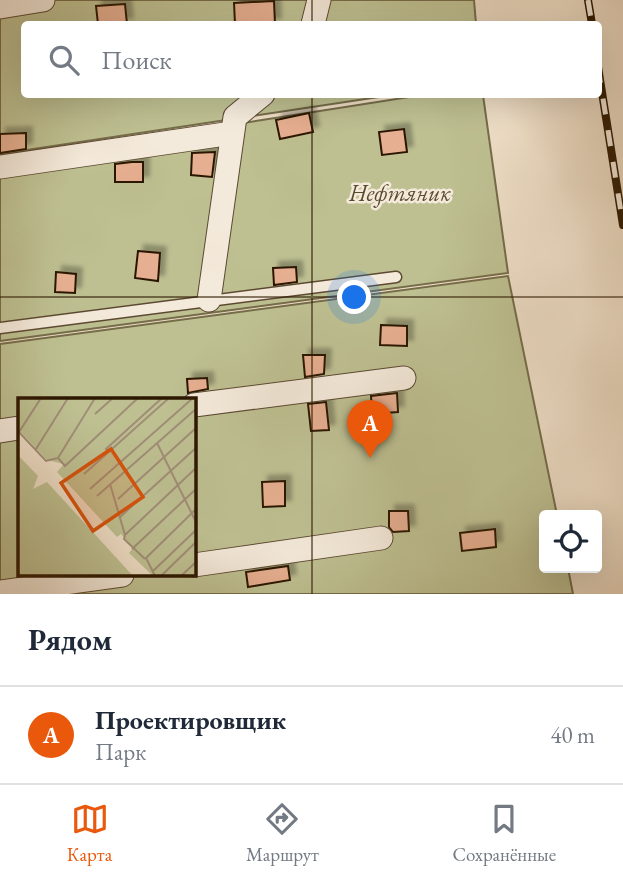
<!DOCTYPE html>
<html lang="ru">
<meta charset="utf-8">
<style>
:root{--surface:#fff;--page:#f2f2f3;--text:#1f2937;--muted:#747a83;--line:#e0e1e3;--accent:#ea580c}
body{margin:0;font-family:"EB Garamond",serif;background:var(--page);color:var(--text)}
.controls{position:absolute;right:21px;bottom:21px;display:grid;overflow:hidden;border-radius:7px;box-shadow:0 7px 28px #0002}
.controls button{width:63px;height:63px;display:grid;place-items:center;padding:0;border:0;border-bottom:2px solid var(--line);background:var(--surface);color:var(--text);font:35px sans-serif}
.you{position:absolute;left:355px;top:298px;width:24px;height:24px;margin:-18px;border:5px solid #fff;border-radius:50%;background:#1a73e8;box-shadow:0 0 0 10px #1a73e833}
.badge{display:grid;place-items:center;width:46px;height:46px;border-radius:50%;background:var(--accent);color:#fff;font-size:23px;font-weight:700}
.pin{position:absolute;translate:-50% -58px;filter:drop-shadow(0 2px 4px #0008)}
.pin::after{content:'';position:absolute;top:37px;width:24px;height:21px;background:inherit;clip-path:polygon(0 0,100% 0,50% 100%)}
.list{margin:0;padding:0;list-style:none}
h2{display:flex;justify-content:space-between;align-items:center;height:91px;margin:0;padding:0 28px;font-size:30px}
h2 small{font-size:23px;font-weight:400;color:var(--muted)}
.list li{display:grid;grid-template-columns:46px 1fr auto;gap:21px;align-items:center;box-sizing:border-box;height:98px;padding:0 28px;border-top:2px solid var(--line)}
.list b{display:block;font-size:26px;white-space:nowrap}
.list p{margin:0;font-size:23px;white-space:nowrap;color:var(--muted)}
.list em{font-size:23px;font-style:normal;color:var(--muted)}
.icon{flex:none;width:38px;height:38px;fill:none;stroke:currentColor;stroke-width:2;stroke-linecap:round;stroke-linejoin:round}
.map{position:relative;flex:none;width:623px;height:594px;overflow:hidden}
.search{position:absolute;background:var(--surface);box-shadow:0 7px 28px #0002;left:21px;right:21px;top:21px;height:77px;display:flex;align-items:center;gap:18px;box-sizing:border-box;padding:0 24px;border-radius:7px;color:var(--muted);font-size:26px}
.sheet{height:189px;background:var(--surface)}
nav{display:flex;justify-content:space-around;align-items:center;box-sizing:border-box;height:98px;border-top:2px solid var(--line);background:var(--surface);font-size:19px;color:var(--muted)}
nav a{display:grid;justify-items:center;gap:4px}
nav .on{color:var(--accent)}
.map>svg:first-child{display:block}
.green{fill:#bec092;stroke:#756c49;stroke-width:2;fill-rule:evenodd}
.building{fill:#e6af91;stroke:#2c1700;stroke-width:2;filter:url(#shadow)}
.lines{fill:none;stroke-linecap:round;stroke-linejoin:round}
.lane-casing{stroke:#5c4932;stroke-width:13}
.street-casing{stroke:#5c4932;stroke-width:25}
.lane{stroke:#f4eadb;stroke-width:10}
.street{stroke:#f4eadb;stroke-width:23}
.rail-casing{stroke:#2c1700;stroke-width:8}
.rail{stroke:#f4eadb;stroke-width:5;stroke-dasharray:16;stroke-linecap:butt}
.grid{fill:none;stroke:#2c1700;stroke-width:2;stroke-opacity:0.55}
.labels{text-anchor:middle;stroke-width:5;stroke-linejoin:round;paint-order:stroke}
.park-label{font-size:23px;font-style:italic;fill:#584a2c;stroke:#f4eadb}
.inset-road{fill:none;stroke:#a08e77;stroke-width:2}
.view{fill:#d5520b;fill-opacity:0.15;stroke:#d5520b;stroke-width:3.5}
.inset-edge{fill:none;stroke:#2c1700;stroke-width:3.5}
</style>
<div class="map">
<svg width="623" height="594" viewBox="0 0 623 594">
<defs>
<filter id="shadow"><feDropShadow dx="6" dy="-6" stdDeviation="2" flood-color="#0004"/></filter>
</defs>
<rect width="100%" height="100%" fill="#eedec7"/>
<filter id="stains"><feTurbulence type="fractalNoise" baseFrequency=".00286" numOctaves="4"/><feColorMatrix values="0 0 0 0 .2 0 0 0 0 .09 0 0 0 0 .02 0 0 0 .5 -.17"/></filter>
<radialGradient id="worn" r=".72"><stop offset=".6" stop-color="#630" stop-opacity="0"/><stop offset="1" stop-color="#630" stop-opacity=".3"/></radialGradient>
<g class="green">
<path d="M0 0H474L476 24H24V94L392 95 0 154Z"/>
<path d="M422 95H483L508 273 0 341V161Z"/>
<path d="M508 276 557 515H544V568H568L573 594H0V344ZM19 400H194V575H19Z"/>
</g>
<g class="building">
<path d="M274 1 275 24H235L234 3Z"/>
<path d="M125 4 127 24H98L96 6Z"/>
<path d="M309 113 313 132 280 139 276 120Z"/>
<path d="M404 129 407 152 382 155 379 132Z"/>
<path d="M26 133V149L0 153V134Z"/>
<path d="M215 152 212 177 191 175 192 153Z"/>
<path d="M132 162H143V182H115V164Z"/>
<path d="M138 251 160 253 158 281 135 278Z"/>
<path d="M296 267 297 282 274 285 273 268Z"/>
<path d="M56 272 76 274 75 293 55 292Z"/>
<path d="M381 325 407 326V346L380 345Z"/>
<path d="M303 355H325L324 374 305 377Z"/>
<path d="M207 378 208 389 188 393 187 379Z"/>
<path d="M397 393 398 412 372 414 371 396Z"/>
<path d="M326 402 329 430 311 431 308 404Z"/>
<path d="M285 481V506L263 507 262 482Z"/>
<path d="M389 511H408L409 531 393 532 389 527Z"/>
<path d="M495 529 496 547 462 551 460 533Z"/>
<path d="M288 566 290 580 248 587 246 572Z"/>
</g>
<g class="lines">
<defs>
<path id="lane" d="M0 328 396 277"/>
<g id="street">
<path d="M0 7 43 0"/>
<path d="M313 24 319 0"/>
<path d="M0 167 232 133"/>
<path d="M209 300 235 117 263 94"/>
<path d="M194 405 404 378"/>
<path d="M0 431 19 428"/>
<path d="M194 565 381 538"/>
<path d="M0 592 122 575"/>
</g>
</defs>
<use href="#lane" class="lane-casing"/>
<use href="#street" class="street-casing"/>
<use href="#lane" class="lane"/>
<use href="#street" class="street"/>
<defs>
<g id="rail">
<path d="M588 0 592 24"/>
<path d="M598 67 623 225"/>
</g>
</defs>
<use href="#rail" class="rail-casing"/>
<use href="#rail" class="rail"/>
</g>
<path class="grid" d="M312 0V24M312 94V594M0 297H623"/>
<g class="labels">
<g class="park-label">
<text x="400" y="201">Нефтяник</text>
</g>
</g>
<g transform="translate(18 398)">
<rect width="178" height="178" fill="#eedec7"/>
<path d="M0 0H178V178H135L111 155 115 150 103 136 99 139 39 74 46 66 29 62 0 31ZM0 57 20 78 15 91 29 84 115 178H0Z" fill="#bec092"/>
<path class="inset-road" d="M77 16 95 0M0 33 28 63 40 60 77 0M1 34 23 0M139 45 179 126M18 51 50 0M91 53 88 51 144 0M40 60 47 68 120 0M66 76 151 0M92 86 107 137 179 69M72 91 175 0M79 98 179 10M100 101 179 29M101 120 179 49M107 137 106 141 127 161M114 151 179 90M134 174 179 131M137 178 128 160 179 110M143 178 179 143M163 178 179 163"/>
<path class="view" d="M93 51 125 99 75 133 43 85Z"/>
<rect width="178" height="178" class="inset-edge"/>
</g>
<rect width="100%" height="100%" filter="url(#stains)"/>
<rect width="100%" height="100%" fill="url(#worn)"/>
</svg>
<div class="controls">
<button><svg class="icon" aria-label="locate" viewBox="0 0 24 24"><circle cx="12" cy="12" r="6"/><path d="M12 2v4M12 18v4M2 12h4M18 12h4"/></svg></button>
</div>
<div class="you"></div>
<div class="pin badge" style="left:370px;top:458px">A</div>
<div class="search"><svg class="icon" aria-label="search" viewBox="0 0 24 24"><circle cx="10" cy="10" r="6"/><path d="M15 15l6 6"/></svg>Поиск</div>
</div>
<section class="sheet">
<h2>Рядом<small></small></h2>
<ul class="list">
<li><span class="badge">A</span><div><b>Проектировщик</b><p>Парк</p></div><em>40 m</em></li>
</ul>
</section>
<nav>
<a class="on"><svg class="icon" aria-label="map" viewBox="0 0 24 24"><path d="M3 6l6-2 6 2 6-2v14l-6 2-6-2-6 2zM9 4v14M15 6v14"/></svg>Карта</a>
<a><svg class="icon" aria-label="directions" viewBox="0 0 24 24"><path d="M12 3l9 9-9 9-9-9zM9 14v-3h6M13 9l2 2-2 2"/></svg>Маршрут</a>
<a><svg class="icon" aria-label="saved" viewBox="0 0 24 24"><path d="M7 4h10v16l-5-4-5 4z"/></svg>Сохранённые</a>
</nav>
